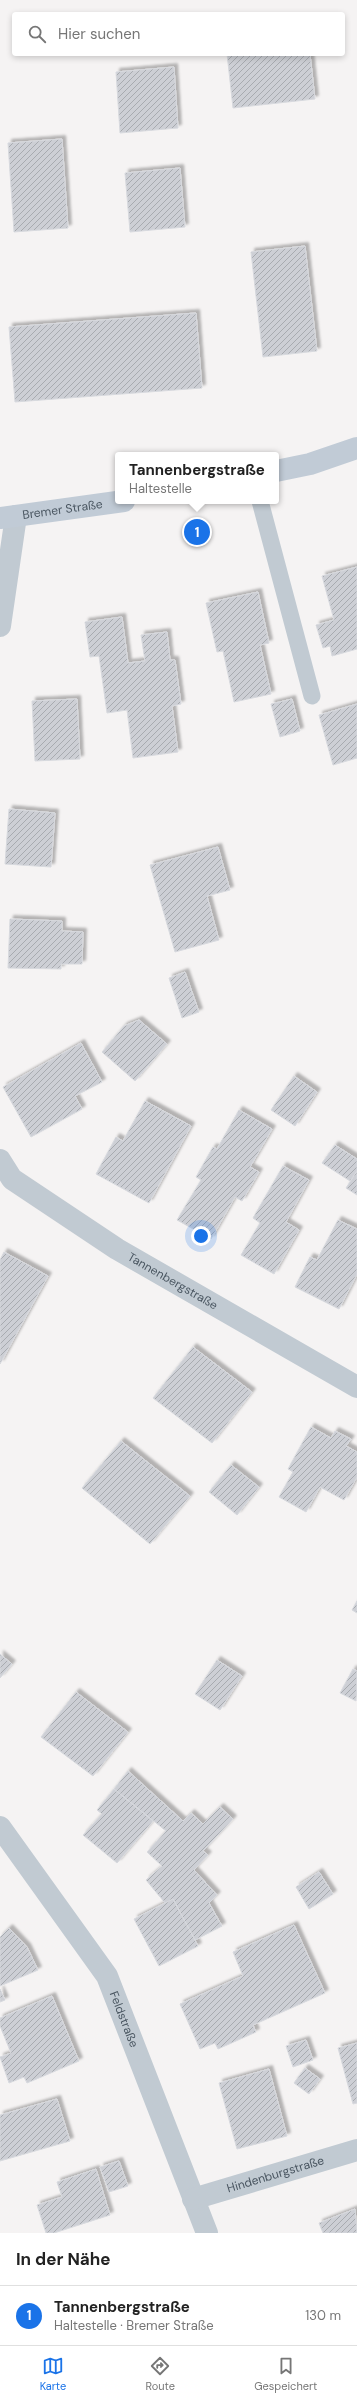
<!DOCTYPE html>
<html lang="de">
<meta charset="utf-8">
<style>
:root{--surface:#fff;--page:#f6f6f6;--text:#222;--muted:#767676;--line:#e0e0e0;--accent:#1a73e8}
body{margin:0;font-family:"DM Sans",sans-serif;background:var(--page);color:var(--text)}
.you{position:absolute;left:201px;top:1236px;width:14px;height:14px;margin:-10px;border:3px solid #fff;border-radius:50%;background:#1a73e8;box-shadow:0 0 0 6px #1a73e833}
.badge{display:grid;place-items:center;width:26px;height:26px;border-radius:50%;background:var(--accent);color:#fff;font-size:13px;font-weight:700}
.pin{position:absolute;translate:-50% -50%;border:2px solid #fff;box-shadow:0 1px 4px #0006}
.popup{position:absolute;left:115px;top:452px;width:164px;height:52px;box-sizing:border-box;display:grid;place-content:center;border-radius:4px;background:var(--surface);filter:drop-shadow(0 1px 3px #0005);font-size:13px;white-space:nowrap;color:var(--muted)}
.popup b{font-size:15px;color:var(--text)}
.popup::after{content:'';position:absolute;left:50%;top:100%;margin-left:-8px;border:8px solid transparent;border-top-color:var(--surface)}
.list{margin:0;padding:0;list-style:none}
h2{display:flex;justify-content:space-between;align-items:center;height:52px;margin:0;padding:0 16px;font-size:17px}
h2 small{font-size:13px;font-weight:400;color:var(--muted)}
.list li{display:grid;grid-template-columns:26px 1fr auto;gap:12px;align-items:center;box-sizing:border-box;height:60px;padding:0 16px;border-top:1px solid var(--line)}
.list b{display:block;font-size:15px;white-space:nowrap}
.list p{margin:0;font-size:13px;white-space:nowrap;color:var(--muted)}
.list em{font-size:13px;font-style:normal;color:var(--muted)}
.icon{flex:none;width:22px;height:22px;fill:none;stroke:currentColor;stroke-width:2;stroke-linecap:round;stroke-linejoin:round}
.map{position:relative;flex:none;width:357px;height:2233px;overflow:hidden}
.search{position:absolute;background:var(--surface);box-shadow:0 2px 6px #0003;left:12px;right:12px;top:12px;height:44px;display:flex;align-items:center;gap:10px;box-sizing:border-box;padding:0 14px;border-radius:4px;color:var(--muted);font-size:15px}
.sheet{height:112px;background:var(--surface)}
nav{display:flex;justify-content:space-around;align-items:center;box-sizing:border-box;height:56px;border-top:1px solid var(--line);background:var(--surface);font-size:11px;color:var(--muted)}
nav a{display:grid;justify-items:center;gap:2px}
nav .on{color:var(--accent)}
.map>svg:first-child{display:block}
.building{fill:url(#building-hatch);stroke:#d7d9de;filter:url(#shadow)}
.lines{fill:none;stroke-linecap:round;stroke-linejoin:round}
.lane{stroke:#c1cad2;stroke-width:17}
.street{stroke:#c1cad2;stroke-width:22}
.secondary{stroke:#c1cbd6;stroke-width:22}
.labels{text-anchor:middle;stroke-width:3.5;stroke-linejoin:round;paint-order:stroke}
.street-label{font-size:12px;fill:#4a5661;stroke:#fff}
</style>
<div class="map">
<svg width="357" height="2233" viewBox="0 0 357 2233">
<defs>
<pattern id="building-hatch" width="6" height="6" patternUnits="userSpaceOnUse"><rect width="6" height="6" fill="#cdcfd5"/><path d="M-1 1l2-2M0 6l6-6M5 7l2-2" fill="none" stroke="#a8abb0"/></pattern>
<filter id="shadow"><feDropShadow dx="3.5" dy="-3.5" stdDeviation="1" flood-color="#0004"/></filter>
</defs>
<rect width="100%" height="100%" fill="#f5f3f3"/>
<g class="building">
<path d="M227 54H310L315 99 233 108Z"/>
<path d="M174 67 178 128 120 133 116 72Z"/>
<path d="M62 139 68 228 14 232 8 143Z"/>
<path d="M180 168 185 227 130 232 125 173Z"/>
<path d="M305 246 317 351 263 357 251 252Z"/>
<path d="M196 313 202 388 15 402 9 327Z"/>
<path d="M357 567V649L332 656 330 646 323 648 316 625 334 620 322 576Z"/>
<path d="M258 592 269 643 260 645 271 694 234 702 223 651 217 652 206 603Z"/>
<path d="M122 617 128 663 145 661 141 635 167 632 170 660H175L181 704 172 706 178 752 133 758 127 710 107 713 99 656 90 657 85 622Z"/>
<path d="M77 699 80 759 35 761 32 701Z"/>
<path d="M292 699 300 731 280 737 271 704Z"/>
<path d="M357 704V758L333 765 319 715Z"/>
<path d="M9 809 55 813 51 867 5 864Z"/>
<path d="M218 847 230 890 207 896 219 940 175 952 150 865Z"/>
<path d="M10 919 62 921V931L83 932 82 964H61V969L8 968Z"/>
<path d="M185 972 199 1012 182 1018 169 978Z"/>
<path d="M139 1020 167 1044 135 1081 102 1052 124 1026Z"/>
<path d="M81 1043 102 1082 75 1096 82 1109 31 1137 3 1087Z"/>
<path d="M294 1076 317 1092 295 1126 271 1110Z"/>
<path d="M145 1101 191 1126 149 1203 96 1174 116 1137 123 1141Z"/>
<path d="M239 1110 272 1129 250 1167 259 1172 242 1201 235 1197 211 1239 177 1220 201 1180 196 1177 213 1147 217 1149Z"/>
<path d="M335 1145 357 1159V1171L350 1181 322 1163Z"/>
<path d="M283 1166 309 1180 286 1222 299 1230 274 1274 241 1255 260 1223 253 1218Z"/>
<path d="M357 1171V1195L346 1188Z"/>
<path d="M338 1220 357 1229V1274L339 1309 295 1287 310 1257 317 1260Z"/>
<path d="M4 1252 48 1276 0 1364V1260Z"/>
<path d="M193 1347 252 1392 212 1443 153 1398Z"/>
<path d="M311 1427 331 1438 335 1431 351 1439 346 1446 357 1452V1477L344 1500 320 1487 306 1512 279 1497 293 1472 288 1469Z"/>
<path d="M121 1441 190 1496 150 1544 82 1488Z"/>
<path d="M231 1465 259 1487 237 1515 209 1492Z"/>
<path d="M357 1601V1613L352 1610Z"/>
<path d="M0 1654 12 1664 0 1678Z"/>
<path d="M217 1660 242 1676 220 1710 195 1694Z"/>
<path d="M353 1669 357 1671 356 1701 340 1693Z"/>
<path d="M76 1692 128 1732 93 1776 41 1737Z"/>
<path d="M128 1771 183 1821 191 1813 203 1824 220 1807 233 1819 203 1851 208 1855 194 1870 217 1895 209 1903 222 1926 195 1940 173 1899 165 1903 146 1880 162 1866 147 1852 166 1831 114 1789Z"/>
<path d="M114 1789 153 1821 117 1863 83 1835 102 1814 97 1810Z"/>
<path d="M319 1872 333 1894 309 1909 296 1887Z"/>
<path d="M173 1899 198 1946 159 1966 134 1919Z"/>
<path d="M294 1925 325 1993 253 2025 256 2032 218 2049 215 2043 200 2049 180 2004 243 1976 233 1952Z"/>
<path d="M9 1928 27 1947 38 1970 0 1986V1937Z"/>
<path d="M0 1989 5 2000 0 2002Z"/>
<path d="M52 1996 79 2061 27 2083 24 2077 9 2083 0 2057 11 2053 0 2026V2018Z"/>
<path d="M306 2040 313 2060 293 2067 286 2046Z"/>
<path d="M357 2043V2103L353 2104 338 2048Z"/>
<path d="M305 2068 320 2079 309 2094 294 2083Z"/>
<path d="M269 2069 287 2136 237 2149 219 2083Z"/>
<path d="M57 2099 70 2141 0 2161V2115Z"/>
<path d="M119 2161 128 2186 109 2192 100 2167Z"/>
<path d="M96 2169 110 2215 54 2233H46L37 2205 62 2197 57 2182Z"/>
<path d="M355 2209 357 2233H323L319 2223Z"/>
</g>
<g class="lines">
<path class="lane" d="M260 501 312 696"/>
<g class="street">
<path d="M0 626 16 516"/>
<path id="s1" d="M0 1160 12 1179 117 1249 357 1387"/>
<path id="s2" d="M0 1827 107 1976 207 2233"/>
<path id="s3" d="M193 2199 357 2150"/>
</g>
<g class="secondary">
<path d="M276 471 310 464 357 448"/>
<path id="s4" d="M0 518 124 501"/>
</g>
</g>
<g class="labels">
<g class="street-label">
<text dy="4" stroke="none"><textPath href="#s4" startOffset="63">Bremer Straße</textPath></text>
<text dy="4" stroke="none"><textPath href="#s1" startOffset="213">Tannenbergstraße</textPath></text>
<text dy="4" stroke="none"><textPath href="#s2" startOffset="230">Feldstraße</textPath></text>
<text dy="4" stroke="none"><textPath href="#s3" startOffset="86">Hindenburgstraße</textPath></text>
</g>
</g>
</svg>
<div class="you"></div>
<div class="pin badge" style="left:197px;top:532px">1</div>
<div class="popup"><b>Tannenbergstraße</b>Haltestelle</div>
<div class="search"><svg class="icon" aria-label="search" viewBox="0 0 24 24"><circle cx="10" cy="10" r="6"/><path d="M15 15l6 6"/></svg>Hier suchen</div>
</div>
<section class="sheet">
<h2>In der Nähe<small></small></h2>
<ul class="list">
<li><span class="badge">1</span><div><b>Tannenbergstraße</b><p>Haltestelle · Bremer Straße</p></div><em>130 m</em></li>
</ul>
</section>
<nav>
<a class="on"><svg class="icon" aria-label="map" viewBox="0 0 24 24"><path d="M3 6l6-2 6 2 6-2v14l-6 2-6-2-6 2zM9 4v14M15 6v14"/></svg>Karte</a>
<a><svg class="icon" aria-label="directions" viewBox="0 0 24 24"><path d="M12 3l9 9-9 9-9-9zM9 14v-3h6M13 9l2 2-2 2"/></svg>Route</a>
<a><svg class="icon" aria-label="saved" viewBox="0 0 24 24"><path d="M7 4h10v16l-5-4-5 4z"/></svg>Gespeichert</a>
</nav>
